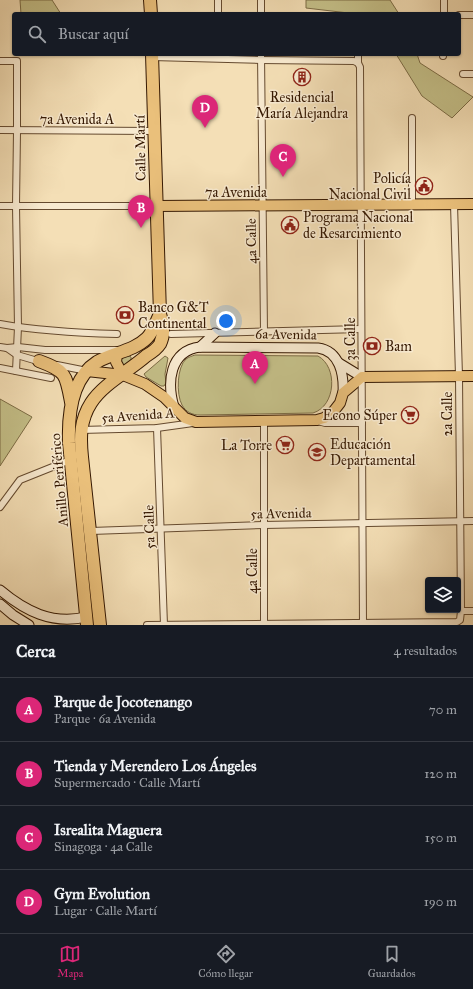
<!DOCTYPE html>
<html lang="es">
<meta charset="utf-8">
<style>
:root{--surface:#171b24;--page:#20242c;--text:#f1f3f6;--muted:#9ea1a6;--line:#363941;--accent:#db2777}
body{margin:0;font-family:"IM FELL Great Primer",serif;background:var(--page);color:var(--text)}
.controls{position:absolute;right:12px;bottom:12px;display:grid;overflow:hidden;border-radius:4px;box-shadow:0 1px 3px #0004}
.controls button{width:36px;height:36px;display:grid;place-items:center;padding:0;border:0;border-bottom:1px solid var(--line);background:var(--surface);color:var(--text);font:20px sans-serif}
.you{position:absolute;left:226px;top:321px;width:14px;height:14px;margin:-10px;border:3px solid #fff;border-radius:50%;background:#1a73e8;box-shadow:0 0 0 6px #1a73e833}
.badge{display:grid;place-items:center;width:26px;height:26px;border-radius:50%;background:var(--accent);color:#fff;font-size:13px;font-weight:700}
.pin{position:absolute;translate:-50% -33px;filter:drop-shadow(0 1px 2px #0008)}
.pin::after{content:'';position:absolute;top:21px;width:14px;height:12px;background:inherit;clip-path:polygon(0 0,100% 0,50% 100%)}
.list{margin:0;padding:0;list-style:none}
h2{display:flex;justify-content:space-between;align-items:center;height:52px;margin:0;padding:0 16px;font-size:17px}
h2 small{font-size:13px;font-weight:400;color:var(--muted)}
.list li{display:grid;grid-template-columns:26px 1fr auto;gap:12px;align-items:center;box-sizing:border-box;height:64px;padding:0 16px;border-top:1px solid var(--line)}
.list b{display:block;font-size:15px;white-space:nowrap}
.list p{margin:0;font-size:13px;white-space:nowrap;color:var(--muted)}
.list em{font-size:13px;font-style:normal;color:var(--muted)}
.icon{flex:none;width:22px;height:22px;fill:none;stroke:currentColor;stroke-width:2;stroke-linecap:round;stroke-linejoin:round}
.map{position:relative;flex:none;width:473px;height:625px;overflow:hidden}
.search{position:absolute;background:var(--surface);box-shadow:0 1px 3px #0004;left:12px;right:12px;top:12px;height:44px;display:flex;align-items:center;gap:10px;box-sizing:border-box;padding:0 14px;border-radius:4px;color:var(--muted);font-size:15px}
.sheet{height:308px;background:var(--surface)}
nav{display:flex;justify-content:space-around;align-items:center;box-sizing:border-box;height:56px;border-top:1px solid var(--line);background:var(--surface);font-size:11px;color:var(--muted)}
nav a{display:grid;justify-items:center;gap:2px}
nav .on{color:var(--accent)}
.map>svg:first-child{display:block}
.green{fill:#c4bf88;stroke:#7c6c45}
.lines{fill:none;stroke-linecap:round;stroke-linejoin:round}
.street-casing{stroke:#654a2f;stroke-width:8}
.secondary-casing{stroke:#351802;stroke-width:11}
.primary-casing{stroke:#351802;stroke-width:12}
.highway-casing{stroke:#351802;stroke-width:14}
.street{stroke:#f8ead0;stroke-width:6}
.secondary{stroke:#f8ead0;stroke-width:9}
.primary{stroke:#eac07b;stroke-width:10}
.highway{stroke:#eac07b;stroke-width:12}
.labels{text-anchor:middle;stroke-width:3;stroke-linejoin:round;paint-order:stroke}
.poi-label{font-size:14px;fill:#351802;stroke:#f8ead0;text-anchor:start}
.street-label{font-size:14px;fill:#351802;stroke:#f8ead0}
</style>
<div class="map">
<svg width="473" height="625" viewBox="0 0 473 625">
<rect width="100%" height="100%" fill="#f4dfb6"/>
<filter id="stains"><feTurbulence type="fractalNoise" baseFrequency=".005" numOctaves="4"/><feColorMatrix values="0 0 0 0 .2 0 0 0 0 .09 0 0 0 0 .02 0 0 0 .5 -.17"/></filter>
<radialGradient id="worn" r=".72"><stop offset=".6" stop-color="#630" stop-opacity="0"/><stop offset="1" stop-color="#630" stop-opacity=".3"/></radialGradient>
<g class="green">
<path d="M20 0H52L61 14H21Z"/>
<path d="M306 0H390L399 14H357L306 8Z"/>
<path d="M396 54H417L420 63 473 97 452 118 422 96Z"/>
<path d="M128 355 131 357V361L123 366 119 358Z"/>
<path d="M195 355 318 356C338 367 336 406 313 413L200 415C192 415 186 412 182 405 176 394 177 367 186 359 189 357 192 356 195 355Z"/>
<path d="M165 356 168 358 165 374 166 383 164 386H161L146 377 144 374Z"/>
<path d="M0 399 32 417 0 466Z"/>
</g>
<g class="lines">
<defs>
<g id="street">
<path d="M218 0V14"/>
<path d="M261 0V14"/>
<path d="M444 14V0"/>
<path d="M459 15H473"/>
<path d="M261 54 264 332"/>
<path d="M358 54V63L360 67 363 625"/>
<path d="M443 56V54"/>
<path d="M152 57 261 60 354 61 358 63"/>
<path d="M0 61H17V131L16 206 18 327 16 371"/>
<path d="M463 74H473"/>
<path d="M412 118V205"/>
<path d="M0 130 154 131"/>
<path d="M0 206H156"/>
<path d="M0 324C39 331 77 333 117 334"/>
<path d="M171 334 361 329"/>
<path d="M0 347 7 348 17 355 41 362"/>
<path d="M7 348 18 347 45 350H117"/>
<path d="M57 365 87 371"/>
<path d="M0 368 51 378"/>
<path d="M264 421V625"/>
<path d="M318 421 325 423H362"/>
<path d="M157 428 164 625"/>
<path d="M81 430 157 428 193 423"/>
<path d="M0 507 20 480 70 460"/>
<path d="M91 531 264 525 473 521"/>
<path d="M461 611H473"/>
<path d="M147 625 457 622 460 620 461 611 459 376 454 204"/>
</g>
<g id="secondary">
<path d="M200 347 215 333"/>
<path d="M339 363 362 377"/>
<path d="M174 407C167 383 169 351 200 347L318 348C340 351 344 375 343 393"/>
<path d="M0 590C25 611 52 625 86 617"/>
<path d="M0 604 13 615 29 625"/>
</g>
<g id="primary">
<path d="M156 206 473 204"/>
<path d="M117 354 116 362 123 375"/>
<path d="M87 371 123 375 145 384 164 397 185 418 196 422 317 420 324 418 333 412 340 403 343 393 362 377 473 376"/>
</g>
<g id="highway">
<path d="M150 0 151 14"/>
<path d="M39 361C66 371 66 374 71 402"/>
<path d="M87 625 69 443C68 415 72 378 97 362 112 353 134 351 147 338 153 332 156 322 160 314"/>
<path d="M100 625 82 457C80 438 80 420 91 403 103 384 129 371 146 356 151 353 157 349 160 344 165 334 163 324 160 314L152 54"/>
</g>
</defs>
<use href="#street" class="street-casing"/>
<use href="#secondary" class="secondary-casing"/>
<use href="#primary" class="primary-casing"/>
<use href="#highway" class="highway-casing"/>
<use href="#street" class="street"/>
<use href="#secondary" class="secondary"/>
<use href="#primary" class="primary"/>
<use href="#highway" class="highway"/>
</g>
<defs>
<symbol id="building-ring" viewBox="-11 -11 22 22"><circle r="9.5" fill="#f8ead0" stroke="#8f2418" stroke-width="1.5"/><path d="M-4-6H4V6H1V3H-1V6H-4ZM-2.5-4.3h1.7v1.8h-1.7ZM.8-4.3h1.7v1.8H.8ZM-2.5-1h1.7V.8h-1.7ZM.8-1h1.7V.8H.8Z" fill="#8f2418"/></symbol>
<symbol id="civic-ring" viewBox="-11 -11 22 22"><circle r="9.5" fill="#f8ead0" stroke="#8f2418" stroke-width="1.5"/><path d="M-.6-6.5H3V-4.5H.6V-3L4-1V1h2V6H-6V1h2V-1L-.6-3ZM-1.2 2.5V6h2.4V2.5Z" fill="#8f2418"/></symbol>
<symbol id="bank-ring" viewBox="-11 -11 22 22"><circle r="9.5" fill="#f8ead0" stroke="#8f2418" stroke-width="1.5"/><path d="M-6-4H6V4H-6ZM0-2.3a2.3 2.3 0 1 0 0 4.6a2.3 2.3 0 1 0 0-4.6Z" fill="#8f2418"/></symbol>
<symbol id="supermarket-ring" viewBox="-11 -11 22 22"><circle r="9.5" fill="#f8ead0" stroke="#8f2418" stroke-width="1.5"/><path d="M-6-5.5h2.5l.6 2H6L4.5 2H-2.5L-4.4-4H-6ZM-1.5 3.2a1.3 1.3 0 1 0 .1 0ZM3 3.2a1.3 1.3 0 1 0 .1 0Z" fill="#8f2418"/></symbol>
<symbol id="school-ring" viewBox="-11 -11 22 22"><circle r="9.5" fill="#f8ead0" stroke="#8f2418" stroke-width="1.5"/><path d="M0-5L7-2L0 1L-7-2ZM-4 1L0 2.5L4 1V4Q0 6-4 4Z" fill="#8f2418"/></symbol>
</defs>
<g fill-rule="evenodd">
<use href="#building-ring" x="292" y="67" width="20" height="20"/>
<use href="#civic-ring" x="414" y="176" width="20" height="20"/>
<use href="#civic-ring" x="280" y="215" width="20" height="20"/>
<use href="#bank-ring" x="115" y="305" width="20" height="20"/>
<use href="#bank-ring" x="362" y="336" width="20" height="20"/>
<use href="#supermarket-ring" x="400" y="405" width="20" height="20"/>
<use href="#supermarket-ring" x="275" y="435" width="20" height="20"/>
<use href="#school-ring" x="307" y="442" width="20" height="20"/>
</g>
<g class="labels">
<g class="poi-label">
<text x="302" y="102" text-anchor="middle">Residencial<tspan x="302" dy="16">María Alejandra</tspan></text>
<text x="411" y="183" text-anchor="end">Policía<tspan x="411" dy="16">Nacional Civil</tspan></text>
<text x="303" y="222">Programa Nacional<tspan x="303" dy="16">de Resarcimiento</tspan></text>
<text x="138" y="312">Banco G&amp;T<tspan x="138" dy="16">Continental</tspan></text>
<text x="385" y="351">Bam</text>
<text x="397" y="420" text-anchor="end">Econo Súper</text>
<text x="330" y="449">Educación<tspan x="330" dy="16">Departamental</tspan></text>
<text x="272" y="450" text-anchor="end">La Torre</text>
</g>
<g class="street-label">
<text x="77" y="124">7a Avenida A</text>
<text transform="translate(140 148) rotate(-91)" y="5">Calle Martí</text>
<text x="236" y="197">7a Avenida</text>
<text transform="translate(251 241) rotate(-91)" y="5">4a Calle</text>
<text transform="translate(286 334) rotate(1)" y="5">6a Avenida</text>
<text transform="translate(350 339) rotate(-90)" y="5">3a Calle</text>
<text transform="translate(447 414) rotate(-90)" y="5">2a Calle</text>
<text transform="translate(138 415) rotate(-4)" y="5">5a Avenida A</text>
<text transform="translate(59 480) rotate(-95)" y="5">Anillo Periférico</text>
<text transform="translate(281 513) rotate(-1)" y="5">5a Avenida</text>
<text transform="translate(149 527) rotate(-92)" y="5">5a Calle</text>
<text transform="translate(252 571) rotate(-90)" y="5">4a Calle</text>
</g>
</g>
<rect width="100%" height="100%" filter="url(#stains)"/>
<rect width="100%" height="100%" fill="url(#worn)"/>
</svg>
<div class="controls">
<button><svg class="icon" aria-label="layers" viewBox="0 0 24 24"><path d="M12 4l9 5-9 5-9-5zM3 14l9 5 9-5"/></svg></button>
</div>
<div class="you"></div>
<div class="pin badge" style="left:255px;top:384px">A</div>
<div class="pin badge" style="left:141px;top:228px">B</div>
<div class="pin badge" style="left:283px;top:177px">C</div>
<div class="pin badge" style="left:205px;top:128px">D</div>
<div class="search"><svg class="icon" aria-label="search" viewBox="0 0 24 24"><circle cx="10" cy="10" r="6"/><path d="M15 15l6 6"/></svg>Buscar aquí</div>
</div>
<section class="sheet">
<h2>Cerca<small>4 resultados</small></h2>
<ul class="list">
<li><span class="badge">A</span><div><b>Parque de Jocotenango</b><p>Parque · 6a Avenida</p></div><em>70 m</em></li>
<li><span class="badge">B</span><div><b>Tienda y Merendero Los Ángeles</b><p>Supermercado · Calle Martí</p></div><em>120 m</em></li>
<li><span class="badge">C</span><div><b>Isrealita Maguera</b><p>Sinagoga · 4a Calle</p></div><em>150 m</em></li>
<li><span class="badge">D</span><div><b>Gym Evolution</b><p>Lugar · Calle Martí</p></div><em>190 m</em></li>
</ul>
</section>
<nav>
<a class="on"><svg class="icon" aria-label="map" viewBox="0 0 24 24"><path d="M3 6l6-2 6 2 6-2v14l-6 2-6-2-6 2zM9 4v14M15 6v14"/></svg>Mapa</a>
<a><svg class="icon" aria-label="directions" viewBox="0 0 24 24"><path d="M12 3l9 9-9 9-9-9zM9 14v-3h6M13 9l2 2-2 2"/></svg>Cómo llegar</a>
<a><svg class="icon" aria-label="saved" viewBox="0 0 24 24"><path d="M7 4h10v16l-5-4-5 4z"/></svg>Guardados</a>
</nav>
